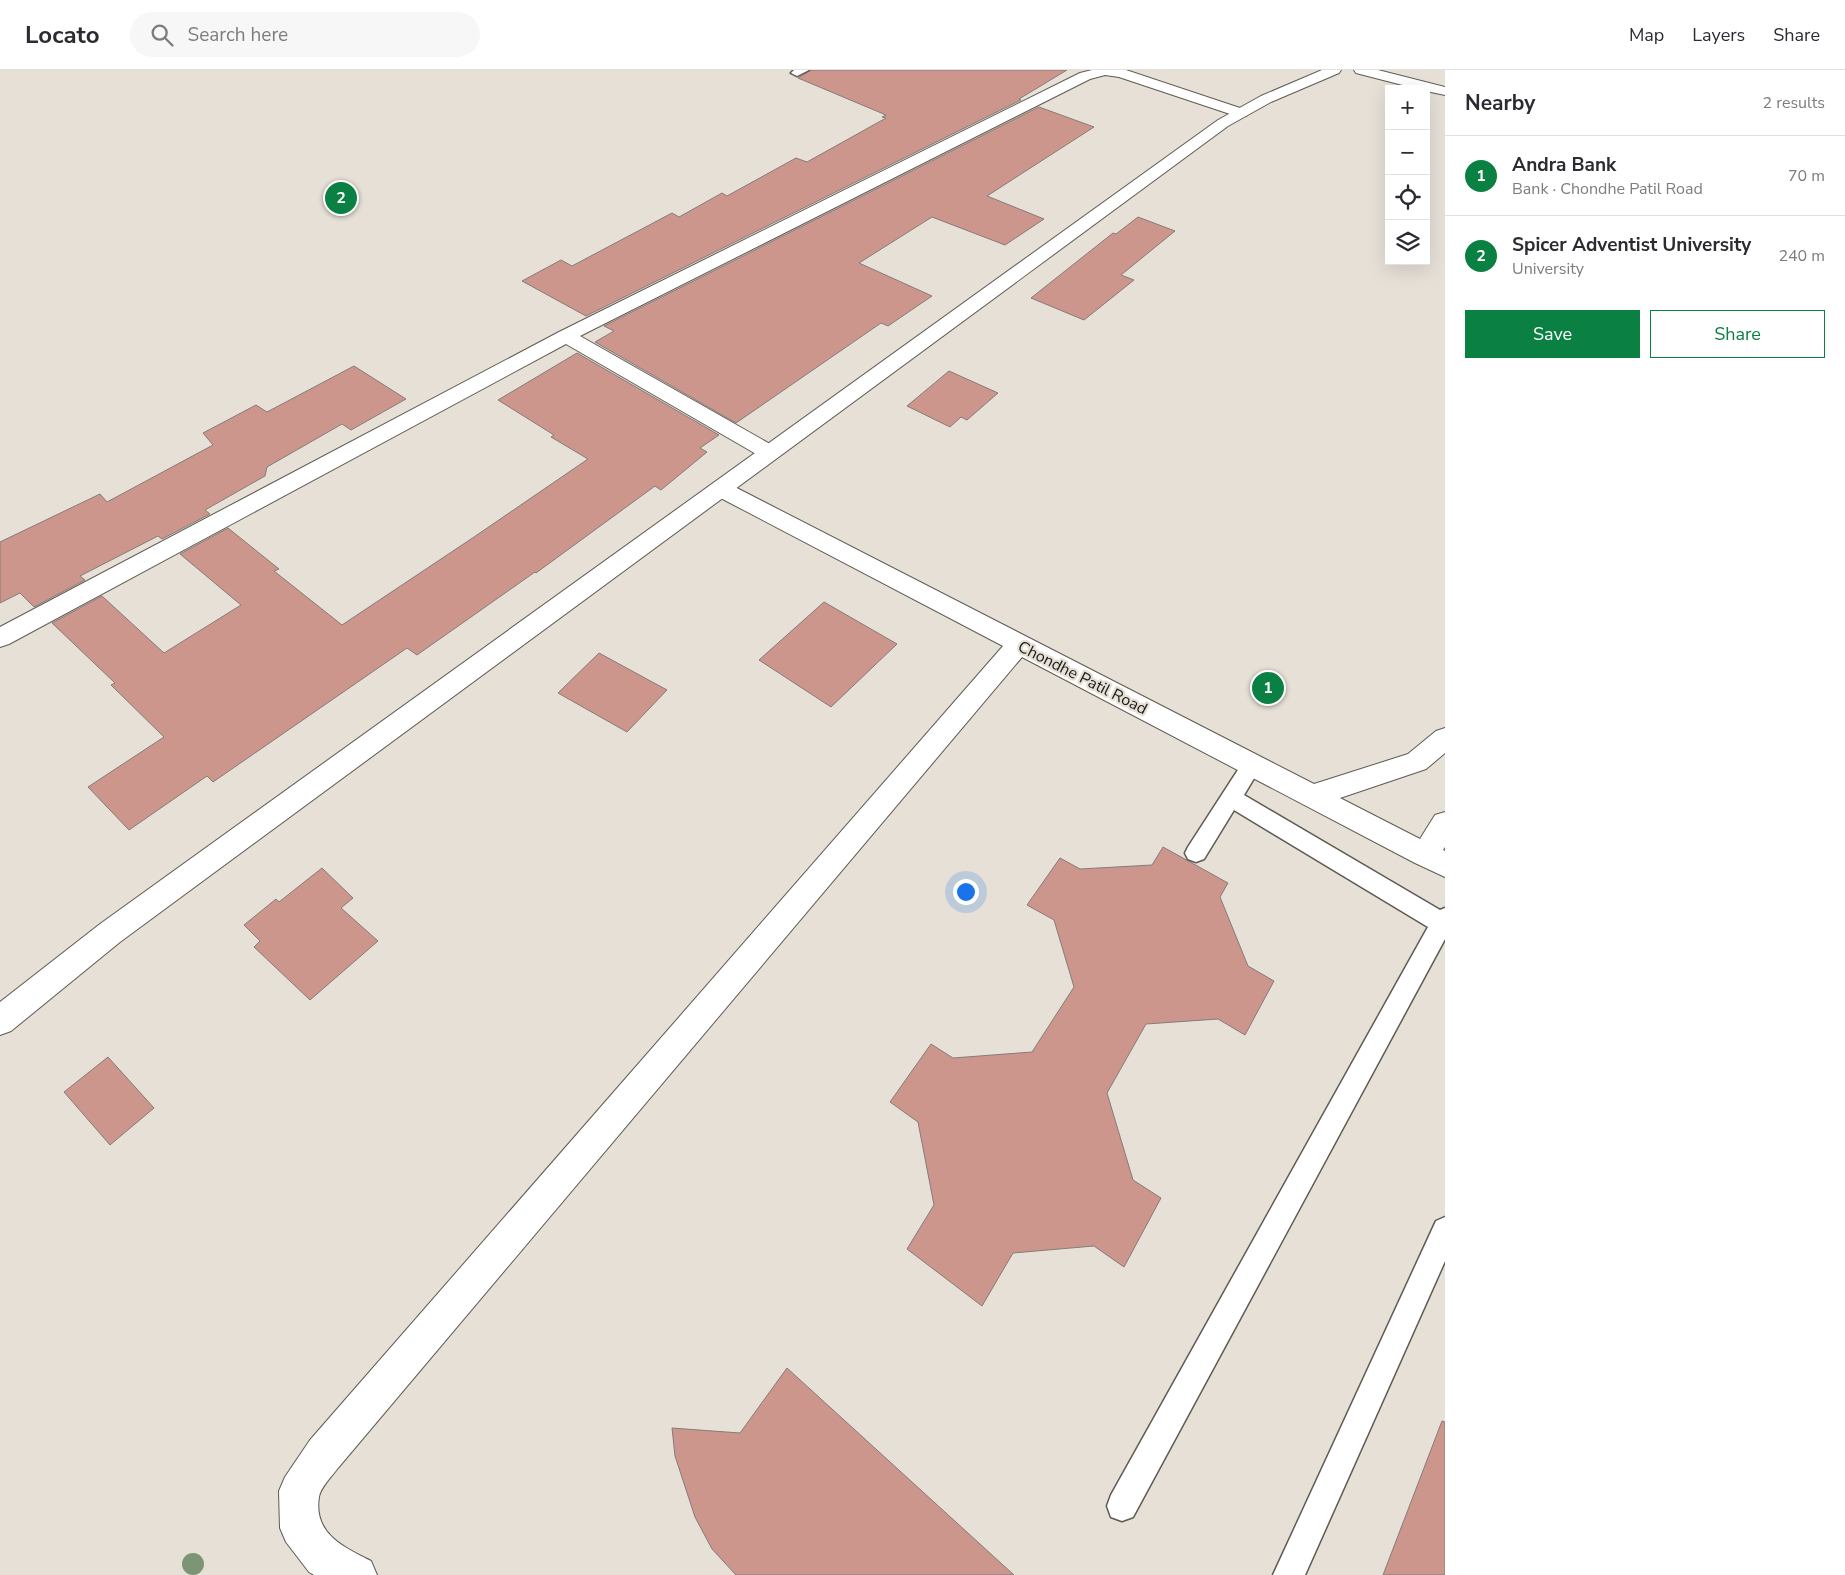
<!DOCTYPE html>
<meta charset="utf-8">
<style>
:root{--surface:#fff;--page:#f7f7f7;--text:#2b2b33;--muted:#7c7c81;--line:#e1e1e2;--accent:#0b8043}
body{margin:0;font-family:"Nunito Sans",sans-serif;background:var(--page);color:var(--text)}
.controls{position:absolute;right:15px;top:15px;display:grid;overflow:hidden;border-radius:0px;box-shadow:0 5px 20px #0002}
.controls button{width:45px;height:45px;display:grid;place-items:center;padding:0;border:0;border-bottom:1px solid var(--line);background:var(--surface);color:var(--text);font:25px sans-serif}
.you{position:absolute;left:965px;top:821px;width:18px;height:18px;margin:-12px;border:4px solid #fff;border-radius:50%;background:#1a73e8;box-shadow:0 0 0 8px #1a73e833}
.badge{display:grid;place-items:center;width:32px;height:32px;border-radius:50%;background:var(--accent);color:#fff;font-size:16px;font-weight:700}
.pin{position:absolute;translate:-50% -50%;border:2px solid #fff;box-shadow:0 1px 5px #0006}
.list{margin:0;padding:0;list-style:none}
h2{display:flex;justify-content:space-between;align-items:center;height:65px;margin:0;padding:0 20px;font-size:21px}
h2 small{font-size:16px;font-weight:400;color:var(--muted)}
.list li{display:grid;grid-template-columns:32px 1fr auto;gap:15px;align-items:center;box-sizing:border-box;height:80px;padding:0 20px;border-top:1px solid var(--line)}
.list b{display:block;font-size:19px;white-space:nowrap}
.list p{margin:0;font-size:16px;white-space:nowrap;color:var(--muted)}
.list em{font-size:16px;font-style:normal;color:var(--muted)}
.actions{display:flex;gap:10px;padding:15px 20px}
.actions a{flex:1;padding:11px 0;border:1px solid var(--accent);border-radius:0px;text-align:center;font-size:18px;color:var(--accent)}
.actions .main{background:var(--accent);color:#fff}
.icon{flex:none;width:28px;height:28px;fill:none;stroke:currentColor;stroke-width:2;stroke-linecap:round;stroke-linejoin:round}
.map{position:relative;flex:none;width:1445px;height:1505px;overflow:hidden}
header{display:flex;align-items:center;gap:30px;box-sizing:border-box;height:70px;padding:0 25px;background:var(--surface);border-bottom:1px solid var(--line)}
header strong{font-size:24px}
nav{display:flex;gap:28px;margin-inline-start:auto;font-size:18px}
.search{width:350px;height:45px;background:var(--page);display:flex;align-items:center;gap:12px;box-sizing:border-box;padding:0 18px;border-radius:28px;color:var(--muted);font-size:19px}
main{display:flex}
aside{flex:1;background:var(--surface)}
.map>svg:first-child{display:block}
.building{fill:#cc968d;stroke:#867b79}
.lines{fill:none;stroke-linecap:round;stroke-linejoin:round}
.service-casing{stroke:#5f5a52;stroke-width:3}
.minor-casing{stroke:#5f5a52;stroke-width:2}
.tertiary-casing{stroke:#5f5a52;stroke-width:2}
.service{fill:#fff;fill-rule:evenodd}
.minor{fill:#fff;fill-rule:evenodd}
.tertiary{fill:#fff;fill-rule:evenodd}
.tree{fill:#7b9575}
.labels{text-anchor:middle;stroke-width:4.5;stroke-linejoin:round;paint-order:stroke}
.street-label{font-size:16px;fill:#1d1a17;stroke:#e6e0d7}
</style>
<header>
<strong>Locato</strong>
<div class="search"><svg class="icon" aria-label="search" viewBox="0 0 24 24"><circle cx="10" cy="10" r="6"/><path d="M15 15l6 6"/></svg>Search here</div>
<nav><a>Map</a><a>Layers</a><a>Share</a></nav>
</header>
<main>
<div class="map">
<svg width="1445" height="1505" viewBox="0 0 1445 1505">
<rect width="100%" height="100%" fill="#e6e0d7"/>
<g class="building">
<path d="M811 0H1067L1019 29 1021 30 586 246 522 211 561 190 572 196 672 143 679 147 722 123 727 126 796 88 807 92 886 48 882 47 886 45 798 8Z"/>
<path d="M1039 37 1094 57 987 126 1044 149 1005 175 932 147 859 193 932 226 888 256 881 253 736 353 595 272 614 261 604 256Z"/>
<path d="M1138 147 1175 161 1121 205 1134 210 1084 250 1031 228 1113 163 1116 164Z"/>
<path d="M577 283 719 365 700 378 707 382 661 420 655 416 536 503 535 502 417 585 407 578 213 712 207 706 129 760 88 717 164 667 111 615 115 613 52 553 102 526 164 583 241 535 180 484 228 458 279 499 274 501 342 555 474 467 588 389 551 367 554 365 498 330Z"/>
<path d="M354 296 406 329 351 360 342 354 267 397 265 406 205 440 210 444 162 469 158 466 80 506 85 510 34 537 20 523 0 533V472L100 424 107 432 213 375 203 363 256 335 267 342Z"/>
<path d="M949 301 998 323 967 350 961 347 950 357 907 336Z"/>
<path d="M824 532 897 574 831 637 759 590Z"/>
<path d="M599 583 667 620 627 662 558 623Z"/>
<path d="M1163 777 1228 813 1220 827 1248 896 1274 911 1245 965 1218 949 1146 954 1107 1023 1133 1110 1161 1128 1124 1197 1094 1176 1013 1183 982 1236 907 1179 934 1135 918 1052 890 1032 931 974 953 988 1032 982 1074 917 1054 850 1027 835 1060 788 1080 799 1152 795Z"/>
<path d="M322 798 353 828 341 838 378 871 310 930 254 877 260 871 244 855 276 829 279 832Z"/>
<path d="M108 987 154 1038 110 1075 64 1022Z"/>
<path d="M787 1298 1014 1505H736L712 1479 695 1447 675 1386 672 1358 740 1363Z"/>
<path d="M1442 1351 1445 1352V1505H1383Z"/>
</g>
<g class="lines">
<defs>
<g id="service">
<path d="M794 0H809L797 6 791 3Z"/>
<path d="M1252 687 1259 689 1262 695 1244 725 1440 840 1445 838V869L1133 1447 1122 1451 1111 1447 1107 1436 1111 1425 1428 857 1234 740 1204 789 1196 792 1188 789 1185 783 1188 777 1245 689Z"/>
<path d="M1445 1147V1191L1305 1505H1273L1436 1151Z"/>
</g>
<g id="minor">
<path d="M1092 0H1126L1246 40 1249 43 1246 46H1236L1119 7 1105 5 1090 9 580 266 777 378 781 383 777 388 770 390 763 388 566 274 9 574 0 577V557L559 262 1080 3Z"/>
<path d="M1354 0H1378L1445 17V25L1426 21V19H1418L1356 3Z"/>
<path d="M721 412 729 414 1314 714 1408 684 1436 661 1445 658V683L1426 699 1340 728 1420 769 1435 745 1445 742V777L1443 780 1445 781V807L1415 793 1022 587 338 1398C332 1406 320 1418 319 1427 313 1464 344 1477 371 1491L377 1505H314L309 1502 286 1472 280 1458 279 1421 285 1407 310 1370 1003 576 713 424 710 419 713 414Z"/>
</g>
<path id="tertiary" d="M1322 0H1341L1339 3 1271 32 1228 56 120 872 11 961 0 965V932L100 854 1218 50 1261 26Z"/>
</defs>
<use href="#service" class="service-casing"/>
<use href="#minor" class="minor-casing"/>
<use href="#tertiary" class="tertiary-casing"/>
<use href="#service" class="service"/>
<use href="#minor" class="minor"/>
<use href="#tertiary" class="tertiary"/>
</g>
<circle class="tree" cx="193" cy="1494" r="11"/>
<g class="labels">
<g class="street-label">
<text transform="translate(1083 607) rotate(27)" y="6">Chondhe Patil Road</text>
</g>
</g>
</svg>
<div class="controls">
<button>+</button>
<button>−</button>
<button><svg class="icon" aria-label="locate" viewBox="0 0 24 24"><circle cx="12" cy="12" r="6"/><path d="M12 2v4M12 18v4M2 12h4M18 12h4"/></svg></button>
<button><svg class="icon" aria-label="layers" viewBox="0 0 24 24"><path d="M12 4l9 5-9 5-9-5zM3 14l9 5 9-5"/></svg></button>
</div>
<div class="you"></div>
<div class="pin badge" style="left:1268px;top:618px">1</div>
<div class="pin badge" style="left:341px;top:128px">2</div>
</div>
<aside>
<h2>Nearby<small>2 results</small></h2>
<ul class="list">
<li><span class="badge">1</span><div><b>Andra Bank</b><p>Bank · Chondhe Patil Road</p></div><em>70 m</em></li>
<li><span class="badge">2</span><div><b>Spicer Adventist University</b><p>University</p></div><em>240 m</em></li>
</ul>
<div class="actions"><a class="main">Save</a><a>Share</a></div>
</aside>
</main>
